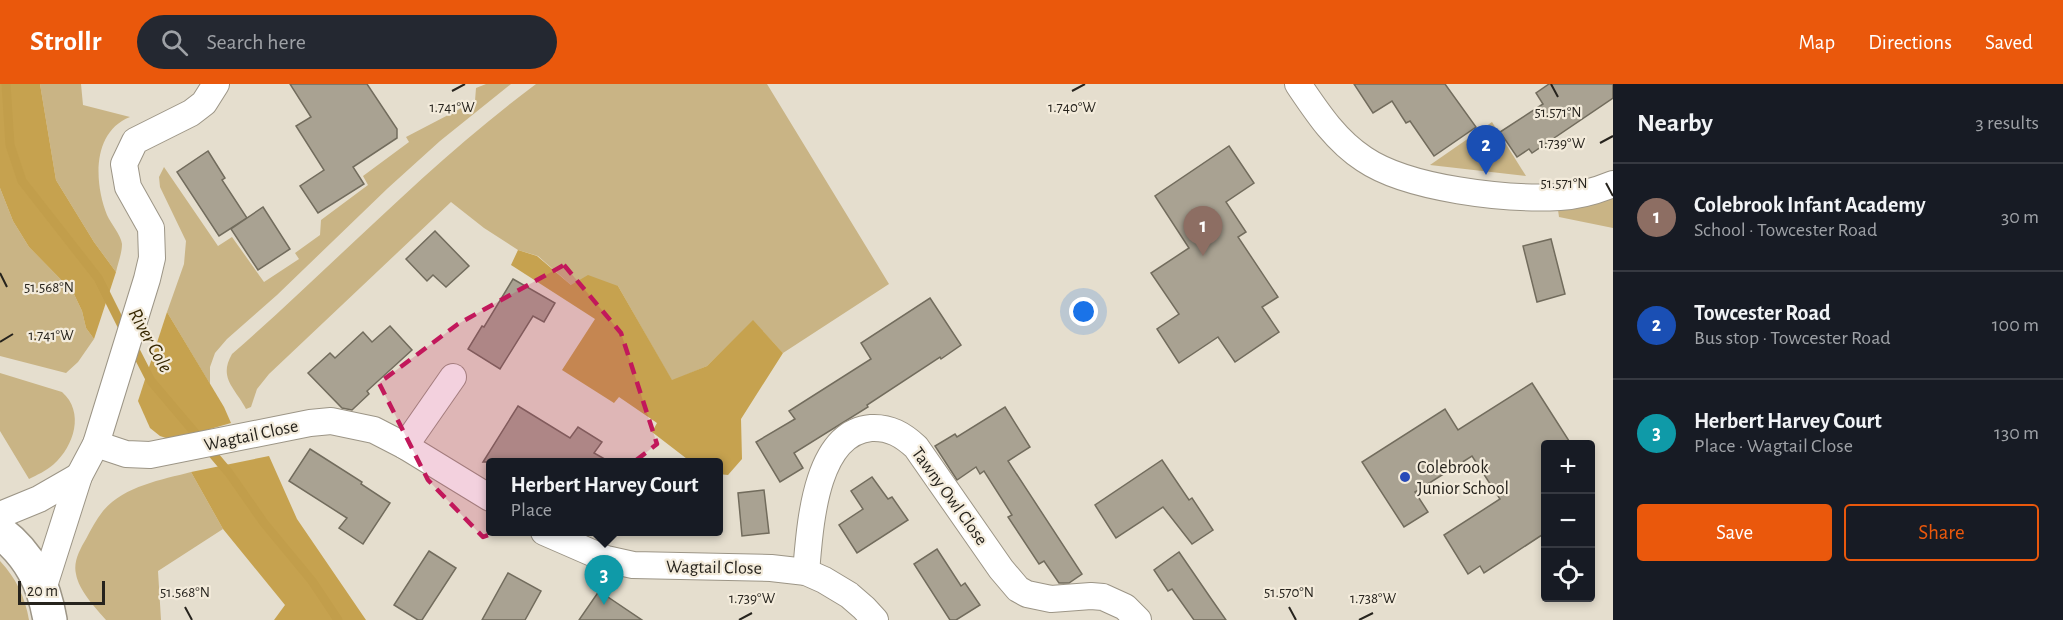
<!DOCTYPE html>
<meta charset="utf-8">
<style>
:root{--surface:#171b24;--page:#242831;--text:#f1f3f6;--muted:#9ea1a6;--line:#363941;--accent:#ea580c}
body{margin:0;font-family:"Alegreya Sans",sans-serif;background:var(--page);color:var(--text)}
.controls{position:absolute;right:18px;bottom:18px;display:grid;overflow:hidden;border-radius:6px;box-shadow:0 3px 9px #0003}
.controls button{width:54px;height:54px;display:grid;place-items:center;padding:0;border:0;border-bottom:2px solid var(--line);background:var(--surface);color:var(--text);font:30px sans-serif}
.scale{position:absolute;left:18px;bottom:15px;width:87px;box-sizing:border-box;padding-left:6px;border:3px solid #26231d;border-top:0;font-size:16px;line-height:21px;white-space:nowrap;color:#26231d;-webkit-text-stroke:4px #f3ebdb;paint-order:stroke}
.you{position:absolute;left:1084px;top:228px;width:21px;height:21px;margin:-15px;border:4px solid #fff;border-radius:50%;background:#1a73e8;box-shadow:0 0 0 9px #1a73e833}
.badge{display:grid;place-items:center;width:39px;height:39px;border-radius:50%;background:var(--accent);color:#fff;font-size:20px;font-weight:700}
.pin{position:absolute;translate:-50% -50px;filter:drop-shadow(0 2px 3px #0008)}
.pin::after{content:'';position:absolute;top:32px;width:21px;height:18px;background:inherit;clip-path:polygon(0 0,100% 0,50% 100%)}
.popup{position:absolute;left:486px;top:374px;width:237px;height:78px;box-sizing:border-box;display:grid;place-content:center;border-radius:6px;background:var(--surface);filter:drop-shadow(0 2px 4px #0005);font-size:20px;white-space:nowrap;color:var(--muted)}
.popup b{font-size:22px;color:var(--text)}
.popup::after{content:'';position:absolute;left:50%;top:100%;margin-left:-12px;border:12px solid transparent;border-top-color:var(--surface)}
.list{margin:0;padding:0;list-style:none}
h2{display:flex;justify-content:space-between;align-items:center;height:78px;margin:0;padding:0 24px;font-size:26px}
h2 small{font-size:20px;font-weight:400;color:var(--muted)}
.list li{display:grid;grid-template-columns:39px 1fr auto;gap:18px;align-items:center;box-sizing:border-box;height:108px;padding:0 24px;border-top:2px solid var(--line)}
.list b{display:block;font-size:22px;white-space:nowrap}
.list p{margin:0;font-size:20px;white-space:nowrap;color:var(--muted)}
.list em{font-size:20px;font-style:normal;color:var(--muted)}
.actions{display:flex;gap:12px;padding:18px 24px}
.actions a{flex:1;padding:14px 0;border:2px solid var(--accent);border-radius:6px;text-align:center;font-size:21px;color:var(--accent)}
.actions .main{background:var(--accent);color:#fff}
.icon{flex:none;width:33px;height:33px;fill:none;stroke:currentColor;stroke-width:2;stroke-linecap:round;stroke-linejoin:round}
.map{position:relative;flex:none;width:1613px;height:536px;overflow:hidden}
header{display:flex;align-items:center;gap:36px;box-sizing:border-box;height:84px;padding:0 30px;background:var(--accent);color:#fff}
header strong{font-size:28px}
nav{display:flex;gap:33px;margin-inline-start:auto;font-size:21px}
.search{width:420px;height:54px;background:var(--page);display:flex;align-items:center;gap:15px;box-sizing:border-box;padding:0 21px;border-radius:33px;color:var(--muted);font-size:22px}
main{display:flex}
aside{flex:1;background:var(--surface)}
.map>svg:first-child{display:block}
.green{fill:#c9b485}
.forest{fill:#c6a24f}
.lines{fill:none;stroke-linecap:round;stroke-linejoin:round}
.stream{stroke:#c29e4b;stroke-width:9}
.building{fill:#a9a292;stroke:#726c5d;stroke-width:1.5}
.minor-casing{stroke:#9c9586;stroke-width:28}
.secondary-casing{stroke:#9c9586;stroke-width:36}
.minor{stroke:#fff;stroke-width:26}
.secondary{stroke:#fff;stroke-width:33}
.marked{fill:#c2185b;fill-opacity:0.2;stroke:#c2185b;stroke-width:4.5;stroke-dasharray:12 8;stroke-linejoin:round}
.ticks{fill:none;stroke:#26231d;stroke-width:2}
.poi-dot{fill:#2649b8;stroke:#f3ebdb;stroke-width:2}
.labels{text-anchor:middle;stroke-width:4.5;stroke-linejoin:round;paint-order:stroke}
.street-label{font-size:18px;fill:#26231d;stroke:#f3ebdb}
.poi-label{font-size:18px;fill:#26231d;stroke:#f3ebdb;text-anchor:start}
.water-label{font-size:20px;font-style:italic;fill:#372802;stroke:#f3ebdb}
.ticks-label{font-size:15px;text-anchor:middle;fill:#26231d;stroke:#f3ebdb;stroke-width:4.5;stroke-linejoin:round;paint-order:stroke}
</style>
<header>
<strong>Strollr</strong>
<div class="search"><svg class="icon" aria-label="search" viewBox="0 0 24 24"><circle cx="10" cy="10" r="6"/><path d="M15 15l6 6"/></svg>Search here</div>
<nav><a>Map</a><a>Directions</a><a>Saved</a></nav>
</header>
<main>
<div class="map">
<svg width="1613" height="536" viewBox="0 0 1613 536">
<rect width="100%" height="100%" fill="#e5dece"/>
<g class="green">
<path d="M40 0H81L83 21 130 33C92 48 94 98 107 131 111 140 121 151 122 160 122 169 118 179 116 188L94 158 56 96Z"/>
<path d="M486 0H511L440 57 388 104 277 211 227 255 215 269 210 283V300L167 228 184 180 186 157 160 103 159 93 164 83 218 162 232 153 264 198 299 175 295 169 320 151 321 136 368 101 363 92 409 58 406 53 475 17 476 4Z"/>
<path d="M536 0H767L889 200 783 269 753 237 707 282 672 297 618 202 571 201 538 172 518 166 484 144 451 118 269 290 257 305 251 323 246 325C235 304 218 294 232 270 334 181 427 81 536 0Z"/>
<path d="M1492 38 1526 92 1430 81Z"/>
<path d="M0 104 13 137 29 163 73 208 82 227 86 244 94 255 78 278 66 289 0 272Z"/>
<path d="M1613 112V144L1559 133 1558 126 1577 123Z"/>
<path d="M0 289 62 308C85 328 74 362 54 380 46 387 37 391 29 395L0 347Z"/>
<path d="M191 388 223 445 158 487 161 536H106C95 523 79 507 76 490 73 478 80 465 86 455 91 445 96 436 103 427 124 402 161 396 191 388Z"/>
<path d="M0 477C16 494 25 513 29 536H0Z"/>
</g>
<g class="forest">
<path d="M0 0H40L56 96 94 158 116 188 94 255 86 244 82 227 73 208 29 163 13 137 0 104Z"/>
<path d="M518 166 537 172 571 201 588 191 618 202 672 296 707 282 753 236 783 269 741 335 742 375 728 391 718 390V378H691L652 348 657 339 619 313 614 319 562 286 595 235 511 181Z"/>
<path d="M167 228 224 323 231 339 172 356 160 352 150 344 138 317Z"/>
<path d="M269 372 297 435 366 536H274L285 521 223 445 191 388Z"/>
</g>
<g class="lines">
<g class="stream">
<path d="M6 0 10 61 22 97 98 194 125 248"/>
<path d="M132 260 151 297 229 389 264 439 312 497 338 536"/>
</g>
</g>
<g class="building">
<path d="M290 0H367L397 45V54L353 83 364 100 318 129 300 102 324 86 296 42 311 33Z"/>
<path d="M1354 0H1445L1476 43 1434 72 1410 37 1406 39 1392 17 1373 29Z"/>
<path d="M1549 0H1613V14L1532 69 1529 65 1517 73 1500 48 1543 20 1536 9Z"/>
<path d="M1229 62 1254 99 1226 118 1246 148 1238 153 1278 213 1262 223 1279 248 1235 278 1218 253 1179 279 1157 245 1179 230 1151 189 1189 164 1155 112Z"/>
<path d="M208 67 225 94 222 96 247 134 219 152 177 88Z"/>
<path d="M263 123 290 165 258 186 231 145Z"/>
<path d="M435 147 469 182 446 203 433 191 427 197 406 175Z"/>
<path d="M1551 155 1565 210 1537 218 1523 162Z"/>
<path d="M513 195 555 219 544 238 533 232 500 285 468 265 482 242 484 243Z"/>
<path d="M930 214 961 261 941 275 940 273 867 321 868 323 794 369 803 384 780 398 756 358 795 335 789 327 871 275 861 259Z"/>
<path d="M390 242 412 266 367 307 369 310 352 326 342 324 308 289 330 269 335 274 363 248 372 258Z"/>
<path d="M1532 299 1571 360H1545V449L1484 489 1480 482 1468 490 1444 451 1500 415 1472 372 1415 408 1428 428 1404 443 1362 378 1445 325 1458 346Z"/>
<path d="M518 322 570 354 578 343 602 358 594 369 610 378H483Z"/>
<path d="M1005 323 1030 363 1008 377 1082 490 1069 499H1059L1044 477 1039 480 1008 433 1012 431 984 387 980 390 976 383 957 396 935 362 955 350 957 353Z"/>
<path d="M310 365 362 398 361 400 390 419 363 460 339 444 347 434 289 397Z"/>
<path d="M1162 376 1189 416 1192 414 1213 446 1192 460 1163 423 1116 454 1095 421Z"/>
<path d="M872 393 888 415 892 413 908 436 857 469 839 441 863 425 851 407Z"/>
<path d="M764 406 769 449 742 452 738 409Z"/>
<path d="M937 465 961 502 965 499 980 521 956 536H950L914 480Z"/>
<path d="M429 467 456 484 422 536H418L394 521Z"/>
<path d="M1179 468 1212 516 1226 536H1194L1172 505 1168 507 1154 486Z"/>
<path d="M508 489 541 507 525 536H482Z"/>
<path d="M599 507 642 536H579Z"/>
</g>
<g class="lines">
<defs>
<g id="minor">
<path d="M1298 0C1317 28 1335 56 1364 75 1408 105 1507 116 1560 113 1578 112 1596 107 1613 100"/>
<path d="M96 360 126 370 150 371 310 339 331 337 374 346 405 362 490 414"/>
<path d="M405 362 453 293"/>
<path d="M0 431 39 415 79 392"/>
<path d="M544 448 606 475 633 481 771 484 806 488 824 496 849 511 864 524 875 536"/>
<path d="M806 488C810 445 814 349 871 344 890 343 903 351 916 363L1001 485 1018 505 1027 510 1051 515 1091 512 1103 513 1125 523 1138 536"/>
<path d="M43 505 79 392 96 360 147 195 152 174 151 144 128 103 124 80 135 57 191 29 204 19 216 0"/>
</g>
<path id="secondary" d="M0 448C30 471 44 500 50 536"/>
</defs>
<use href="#minor" class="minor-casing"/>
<use href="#secondary" class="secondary-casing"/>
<use href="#minor" class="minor"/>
<use href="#secondary" class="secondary"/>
</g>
<path class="marked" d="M564 181 621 249 657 360 584 417 483 453 428 396 379 299 458 240Z"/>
<path class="ticks" d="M1551 0 1558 13M452 7 465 0M1072 7 1085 0M1600 59 1613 52M1606 99 1613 112M0 189 7 203M0 258 13 250M185 523 192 536M1289 523 1296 536M739 536 752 529M1359 536 1373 529"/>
<circle class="poi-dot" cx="1405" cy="393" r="6"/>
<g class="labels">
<g class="street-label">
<text transform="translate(251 351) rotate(-12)" y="6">Wagtail Close</text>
<text transform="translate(950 412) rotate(54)" y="6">Tawny Owl Close</text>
<text transform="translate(714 483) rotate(1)" y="6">Wagtail Close</text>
</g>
<g class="poi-label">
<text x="1417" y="389">Colebrook<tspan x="1417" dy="21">Junior School</tspan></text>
</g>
<g class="water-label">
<text transform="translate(151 256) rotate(61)" y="7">River Cole</text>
</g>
</g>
<g class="ticks-label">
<text x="452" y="28">1.741°W</text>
<text x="1072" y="28">1.740°W</text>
<text x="1558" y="33">51.571°N</text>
<text x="1562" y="64">1.739°W</text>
<text x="1564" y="104">51.571°N</text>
<text x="49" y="208">51.568°N</text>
<text x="51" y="256">1.741°W</text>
<text x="185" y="513">51.568°N</text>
<text x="1289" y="513">51.570°N</text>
<text x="752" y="519">1.739°W</text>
<text x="1373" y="519">1.738°W</text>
</g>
</svg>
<div class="controls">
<button>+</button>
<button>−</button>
<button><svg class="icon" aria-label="locate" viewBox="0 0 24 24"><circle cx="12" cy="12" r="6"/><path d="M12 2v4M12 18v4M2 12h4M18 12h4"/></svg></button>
</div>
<div class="scale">20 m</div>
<div class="you"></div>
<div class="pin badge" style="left:1203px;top:172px;background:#8d6e63">1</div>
<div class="pin badge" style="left:1486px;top:91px;background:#1a4fb4">2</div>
<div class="pin badge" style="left:604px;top:521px;background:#0f9aa8">3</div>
<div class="popup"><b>Herbert Harvey Court</b>Place</div>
</div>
<aside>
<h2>Nearby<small>3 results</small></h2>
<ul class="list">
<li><span class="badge" style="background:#8d6e63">1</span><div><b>Colebrook Infant Academy</b><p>School · Towcester Road</p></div><em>30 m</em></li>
<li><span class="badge" style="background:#1a4fb4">2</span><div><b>Towcester Road</b><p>Bus stop · Towcester Road</p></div><em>100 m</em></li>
<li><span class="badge" style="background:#0f9aa8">3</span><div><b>Herbert Harvey Court</b><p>Place · Wagtail Close</p></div><em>130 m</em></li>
</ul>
<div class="actions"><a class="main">Save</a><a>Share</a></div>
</aside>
</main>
